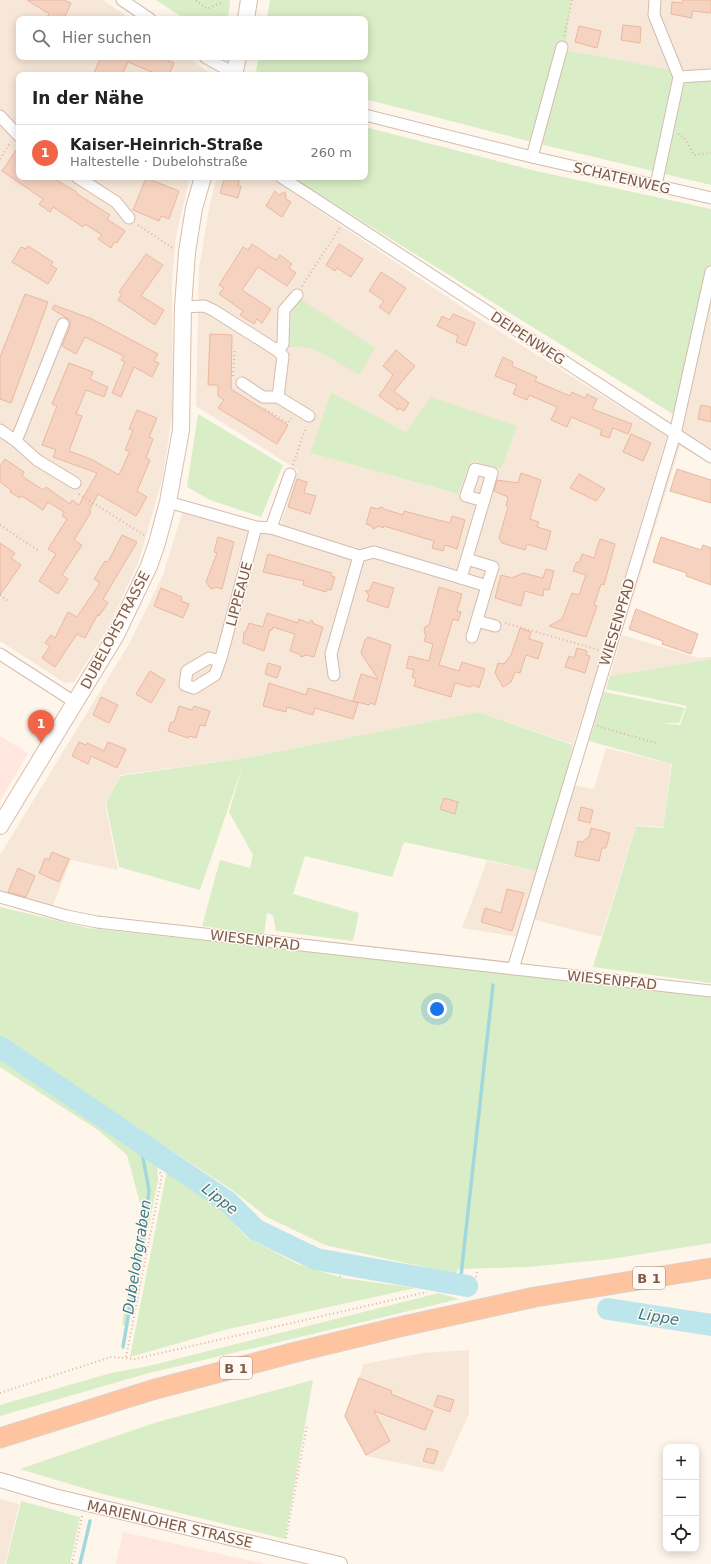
<!DOCTYPE html>
<html lang="de">
<meta charset="utf-8">
<style>
:root{--surface:#fff;--page:#f2f2f2;--text:#222;--muted:#767676;--line:#e0e0e0;--accent:#f16447}
body{margin:0;font-family:"DejaVu Sans",sans-serif;background:var(--page);color:var(--text)}
.controls{position:absolute;right:12px;bottom:12px;display:grid;overflow:hidden;border-radius:8px;box-shadow:0 2px 10px #0003}
.controls button{width:36px;height:36px;display:grid;place-items:center;padding:0;border:0;border-bottom:1px solid var(--line);background:var(--surface);color:var(--text);font:20px sans-serif}
.you{position:absolute;left:437px;top:1009px;width:14px;height:14px;margin:-10px;border:3px solid #fff;border-radius:50%;background:#1a73e8;box-shadow:0 0 0 6px #1a73e833}
.badge{display:grid;place-items:center;width:26px;height:26px;border-radius:50%;background:var(--accent);color:#fff;font-size:13px;font-weight:700}
.pin{position:absolute;translate:-50% -33px;filter:drop-shadow(0 1px 2px #0008)}
.pin::after{content:'';position:absolute;top:21px;width:14px;height:12px;background:inherit;clip-path:polygon(0 0,100% 0,50% 100%)}
.list{margin:0;padding:0;list-style:none}
h2{display:flex;justify-content:space-between;align-items:center;height:52px;margin:0;padding:0 16px;font-size:17px}
h2 small{font-size:13px;font-weight:400;color:var(--muted)}
.list li{display:grid;grid-template-columns:26px 1fr auto;gap:12px;align-items:center;box-sizing:border-box;height:56px;padding:0 16px;border-top:1px solid var(--line)}
.list b{display:block;font-size:15px;white-space:nowrap}
.list p{margin:0;font-size:13px;white-space:nowrap;color:var(--muted)}
.list em{font-size:13px;font-style:normal;color:var(--muted)}
.icon{flex:none;width:22px;height:22px;fill:none;stroke:currentColor;stroke-width:2;stroke-linecap:round;stroke-linejoin:round}
.map{position:relative;flex:none;width:711px;height:1564px;overflow:hidden}
.search{position:absolute;background:var(--surface);box-shadow:0 2px 10px #0003;left:16px;top:16px;width:352px;height:44px;display:flex;align-items:center;gap:10px;box-sizing:border-box;padding:0 14px;border-radius:8px;color:var(--muted);font-size:15px}
.panel{position:absolute;background:var(--surface);box-shadow:0 2px 10px #0003;left:16px;top:72px;width:352px;height:108px;border-radius:8px}
.map>svg:first-child{display:block}
.residential{fill:#f7e7d8;fill-rule:evenodd}
.commercial{fill:#ffe6de}
.green{fill:#d9eec6}
.lines{fill:none;stroke-linecap:round;stroke-linejoin:round}
.stream{stroke:#a1d7dd;stroke-width:3.5}
.river{stroke:#bce6eb;stroke-width:22}
.building{fill:#f6d3c0;stroke:#eab89e}
.minor-casing{stroke:#d3bcae;stroke-width:13}
.tertiary-casing{stroke:#d3bcae;stroke-width:16}
.secondary-casing{stroke:#d8bead;stroke-width:18}
.trunk-casing{stroke:#dbd1cc;stroke-width:21}
.path{stroke:#dcb5a1;stroke-width:2;stroke-dasharray:1 3;stroke-linecap:butt}
.minor{stroke:#fff;stroke-width:11}
.tertiary{stroke:#fff;stroke-width:14}
.secondary{stroke:#fff;stroke-width:16}
.trunk{stroke:#fec49f;stroke-width:19}
.labels{text-anchor:middle;stroke-width:3;stroke-linejoin:round;paint-order:stroke}
.shield{fill:#fff9f3;stroke:#a4897d;stroke-width:1}
.shield-label{font-size:13px;font-weight:bold;fill:#7d594a}
.street-label{font-size:14px;fill:#7d594a;stroke:#fff9f3}
.water-label{font-size:15px;font-style:italic;fill:#3c7a82;stroke:#fff9f3}
</style>
<div class="map">
<svg width="711" height="1564" viewBox="0 0 711 1564">
<rect width="100%" height="100%" fill="#fef5eb"/>
<g class="residential">
<path d="M0 0H103L131 19H19V57H187L213 75H19V177H190L176 236 172 281 173 408 163 476 139 561 108 628 74 682 65 683 0 641Z"/>
<path d="M571 0H711V77L564 50Z"/>
<path d="M217 177H269L486 323 667 436 593 684 573 744 478 712 245 758 120 775 105 804 118 870 71 860 52 907 0 890V855L129 644 163 575 183 510 277 536 298 470 196 406 199 269 210 203ZM289 347 375 348 329 357 309 348ZM331 392 406 432 457 494 310 453Z"/>
<path d="M711 296V463L680 446 622 635 699 658 711 657V659L610 676 678 443Z"/>
<path d="M606 748 671 764 663 827 636 825 601 937 524 917 517 937 462 928 487 861 545 873 572 785 594 789Z"/>
<path d="M469 1350V1413L443 1472 366 1456 344 1416 364 1364 423 1353Z"/>
<path d="M0 1499 19 1504 5 1564H0Z"/>
</g>
<g class="commercial">
<path d="M0 736 28 753 0 801Z"/>
<path d="M123 1532 265 1564H116Z"/>
</g>
<g class="green">
<path d="M156 0H230L228 19H185Z"/>
<path d="M270 0H571L565 50 711 77V185L540 144 365 99V75H272L256 71 259 57H365V19H267Z"/>
<path d="M365 127 536 171 711 209V286L676 416 291 177H365Z"/>
<path d="M299 298 375 348 359 375 329 357 309 348 289 347 292 308Z"/>
<path d="M331 392 406 432 431 397 517 426 501 469 471 460 458 494 310 453Z"/>
<path d="M198 414 283 465 261 517 210 500 187 487Z"/>
<path d="M711 659V983L593 967 636 826 663 828 672 764 589 741 604 692 685 708 679 723H658L680 725 687 706 606 689 610 676Z"/>
<path d="M478 712 573 745 563 786 537 871 404 842 392 877 305 856 293 894 359 913 353 941 276 931 273 915 267 913 264 935 202 926 220 860 250 868 253 855 229 812 244 762 200 890 119 867 106 803 120 776 245 758Z"/>
<path d="M0 907 88 928 711 996V1243L611 1259 528 1267 458 1269 456 1274 325 1245 267 1217 232 1190 0 1037Z"/>
<path d="M0 1059 157 1165 158 1181 128 1326 122 1325 141 1207 127 1155 98 1130 0 1067Z"/>
<path d="M167 1171 217 1205 247 1238 298 1264 342 1278 416 1288 228 1329 130 1357Z"/>
<path d="M439 1293 459 1299 149 1373 0 1416V1405L111 1373 149 1366Z"/>
<path d="M313 1380 285 1539 103 1494 20 1469 154 1423Z"/>
<path d="M21 1501 80 1517 70 1564H6Z"/>
</g>
<g class="lines">
<g class="stream">
<path d="M460 1285 493 985"/>
<path d="M123 1347 148 1199 149 1190 140 1142"/>
<path d="M80 1564 90 1521"/>
</g>
<g class="river">
<path d="M0 1047 228 1202 256 1230 316 1259 467 1286"/>
<path d="M608 1309 711 1325"/>
</g>
</g>
<g class="building">
<path d="M27 0H63L71 3 64 19H46L49 14Z"/>
<path d="M683 0H711V13L692 11V18L671 14 672 2 682 3Z"/>
<path d="M623 25 641 27 640 43 621 40Z"/>
<path d="M579 26 601 31 597 48 575 42Z"/>
<path d="M101 57H160L174 63 169 75H159L128 62 122 75H93Z"/>
<path d="M19 146V177H51L77 192 76 193 110 215 107 219 125 231 117 243 114 242 111 248 98 239 102 235 85 224 83 227 53 207 50 212 39 204 43 199 2 171Z"/>
<path d="M225 177H240L238 185 241 186 238 198 220 193Z"/>
<path d="M146 178 179 191 169 219 161 216 159 221 133 210Z"/>
<path d="M275 191 279 195 285 192 286 199 291 202 282 217 266 206Z"/>
<path d="M252 244 276 260 280 255 292 264 289 268 296 273 287 286 258 267 242 290 271 309 262 323 257 319 254 324 240 315 243 311 219 294 224 288 219 285 235 260 243 247 248 250Z"/>
<path d="M339 244 363 259 351 277 337 268 335 271 326 265Z"/>
<path d="M28 246 53 262 51 265 57 269 48 284 12 262 21 247 26 249Z"/>
<path d="M146 254 163 265 141 296 164 310 155 325 118 300 122 294 119 292Z"/>
<path d="M381 272 406 288 389 314 379 307 384 301 369 291Z"/>
<path d="M25 294 48 302 11 403 0 399V357Z"/>
<path d="M54 305 92 319 158 354 154 361 159 363 152 377 134 367 121 397 112 393 125 362 121 360 124 356 85 337 76 354 62 346 70 327V320L52 309Z"/>
<path d="M453 314 475 323 466 346 456 342 458 336 437 326 442 316 450 320Z"/>
<path d="M210 334 232 335 231 389 288 425 277 444 218 408 224 400 218 396V385H208Z"/>
<path d="M396 350 415 366 394 391 409 403 404 411 399 408 398 410 379 396 393 375 383 366Z"/>
<path d="M503 357 513 362 512 366 537 377 535 381 570 396 572 392 585 398 587 394 597 399 592 409 632 424 628 434 613 428 609 438 600 435 602 430 571 417 567 427 551 420 557 407 529 395 527 400 513 394 517 385 495 376Z"/>
<path d="M69 363 93 372 90 379 108 387 104 397 86 390 76 414 82 416 69 451 91 459 119 475 130 451 125 450 133 430 129 429 137 410 157 418 149 437 153 439 146 458 150 460 137 491 147 497 136 516 98 494 89 511 91 512 74 540 82 545 62 575 68 579 58 594 39 581 56 554 48 549 67 519 62 516 64 512 48 502 43 510 22 496 20 498 10 492 11 490 0 482V466L5 459 24 472 22 476 43 490 46 487 70 504 72 500 79 505 97 473 53 457 56 450 42 445 57 406 52 404Z"/>
<path d="M701 405 711 407V422L698 419Z"/>
<path d="M631 434 651 443 643 461 623 452Z"/>
<path d="M677 469 711 480V503L670 491Z"/>
<path d="M521 473 541 480 530 519 539 522 537 527 551 531 546 550 527 544 525 550 502 543 499 538 508 507 506 506 508 497 494 491 497 480 518 483Z"/>
<path d="M579 474 605 489 596 501 570 488Z"/>
<path d="M297 479 307 482 304 493 316 496 310 514 288 507Z"/>
<path d="M371 507 377 509 382 507 384 509 403 515 404 511 450 523 452 516 465 520 457 549 445 545 443 551 432 548 434 541 384 526 383 528 379 526 373 529 372 526 366 524Z"/>
<path d="M122 535 137 542 103 599 108 603 99 616 98 614 85 638 77 634 55 667 42 658 50 646 45 643 51 635 55 638 68 612 77 617 100 583 94 579 105 561 108 562Z"/>
<path d="M218 537 234 542 222 589 216 587 211 589 206 582 217 553 214 552Z"/>
<path d="M661 537 701 550 703 545 711 548V585L686 576 687 573 653 562Z"/>
<path d="M600 539 615 544 604 585 601 584 594 605 597 606 586 637 549 626 562 619 572 593 579 595 586 575 573 571 576 563 580 561 582 554 594 558Z"/>
<path d="M0 543 15 553 11 558 21 565 0 595Z"/>
<path d="M268 554 332 573 331 576 335 577 331 590 327 589 326 592 303 585 304 581 263 572Z"/>
<path d="M546 569 554 571 549 590 544 589 543 596 525 591 521 606 495 598 501 575 512 578 523 573 543 578Z"/>
<path d="M373 582 394 588 388 608 367 601 369 595 365 591 370 590Z"/>
<path d="M439 587 462 594 457 611 461 612 458 621 453 619 439 665 459 671 462 662 485 669 479 688 473 685 470 687 455 683 451 697 414 686 416 679 412 677 414 670 406 668 409 656 429 661 433 644 424 641 426 636 424 632 425 627 429 625Z"/>
<path d="M161 588 182 597 181 601 189 604 183 618 154 606Z"/>
<path d="M636 609 698 634 691 654 662 644 663 641 629 629Z"/>
<path d="M267 613 298 623 299 619 308 623 312 620 314 624 323 627 314 657 306 655 301 657 299 654 290 651 295 634 273 627 272 630H270L264 651 243 643 244 632 246 631 249 623 263 627Z"/>
<path d="M520 628 531 632 529 639 543 643 538 659 526 655 520 673 515 672 511 682 503 687 495 673 498 663 504 664 511 655Z"/>
<path d="M368 637 391 645 375 705 371 703 369 705 353 701 361 674 378 679 361 653 365 640Z"/>
<path d="M577 648 587 651 586 655 590 656 585 673 565 667 569 656 574 658Z"/>
<path d="M268 663 281 667 277 678 265 674Z"/>
<path d="M150 671 165 680 151 703 136 694Z"/>
<path d="M269 683 306 695 308 688 358 703 353 719 315 708 313 715 287 707 286 712 263 706Z"/>
<path d="M101 697 118 705 109 723 93 715Z"/>
<path d="M179 706 192 710 194 706 210 711 205 726 200 725 196 738 189 736 188 738 168 731 171 722H174Z"/>
<path d="M79 742 86 745 87 743 104 751 108 742 126 749 117 768 91 756 88 764 72 756Z"/>
<path d="M444 798 458 802 455 814 440 809Z"/>
<path d="M581 807 593 810 590 823 578 820Z"/>
<path d="M591 828 610 833 606 848H602L599 861 575 856 578 841 582 842 589 837Z"/>
<path d="M52 852 69 859 59 882 39 873 45 858 49 860Z"/>
<path d="M18 868 35 876 26 897 8 892Z"/>
<path d="M507 889 524 893 512 931 481 922 485 908 501 913Z"/>
<path d="M359 1378 392 1391 391 1394 433 1411 425 1430 374 1411 390 1441 366 1455 345 1416Z"/>
<path d="M438 1395 454 1400 450 1412 434 1406Z"/>
<path d="M427 1448 438 1451 434 1464 423 1461Z"/>
</g>
<g class="lines">
<defs>
<g id="minor">
<path d="M122 0 150 19"/>
<path d="M655 0 654 15 679 77 656 185"/>
<path d="M205 57C215 64 226 67 235 75"/>
<path d="M679 77 711 75"/>
<path d="M365 115 532 157 711 198"/>
<path d="M0 116 19 136"/>
<path d="M532 157 562 47"/>
<path d="M77 177 116 202 129 218"/>
<path d="M281 177 711 457"/>
<path d="M183 307 204 306 213 310 278 351 283 356 278 397"/>
<path d="M278 351 283 344 284 310 297 295"/>
<path d="M242 383 263 397H278L309 416"/>
<path d="M0 430 16 441 37 460 75 483"/>
<path d="M16 441 63 324"/>
<path d="M168 502 256 527 271 528 359 556 374 552 461 578"/>
<path d="M271 528 290 474"/>
<path d="M467 559 493 567 487 586"/>
<path d="M477 621 495 626"/>
<path d="M472 637 487 586 461 578 492 473 475 469 466 496 484 501"/>
<path d="M0 654 76 703"/>
<path d="M220 661 209 658 187 671 185 685 194 688 215 675 221 658 256 527"/>
<path d="M334 675 331 654 359 556"/>
<path d="M0 897 67 916 97 922 711 991"/>
<path d="M513 969 675 434 711 272"/>
</g>
<path id="tertiary" d="M0 1480 54 1496 340 1564"/>
<g id="secondary">
<path d="M246 19 249 0"/>
<path d="M234 75 238 57"/>
<path d="M0 826 116 635 149 566 157 543 168 502 181 430 183 307 187 252 194 208 203 177"/>
</g>
<path id="trunk" d="M0 1438 152 1390 296 1352 399 1327 535 1297 711 1268"/>
</defs>
<use href="#minor" class="minor-casing"/>
<use href="#tertiary" class="tertiary-casing"/>
<use href="#secondary" class="secondary-casing"/>
<use href="#trunk" class="trunk-casing"/>
<g class="path">
<path d="M196 0 207 9 220 3 221 0"/>
<path d="M564 36 572 0"/>
<path d="M678 134 684 137 694 155 711 153"/>
<path d="M0 159 10 143"/>
<path d="M138 225 174 249"/>
<path d="M302 286 340 228"/>
<path d="M233 376 235 348"/>
<path d="M265 409 288 423 291 418"/>
<path d="M293 465 306 427"/>
<path d="M79 494 144 535"/>
<path d="M0 525 39 551"/>
<path d="M0 595 8 601"/>
<path d="M505 623 599 650"/>
<path d="M597 726 656 743"/>
<path d="M340 1277 341 1273"/>
<path d="M476 1277 477 1272"/>
<path d="M126 1357 162 1175 158 1170"/>
<path d="M0 1393 111 1357 135 1359 427 1292"/>
<path d="M286 1538 307 1425"/>
<path d="M72 1564 82 1516"/>
</g>
<use href="#minor" class="minor"/>
<use href="#tertiary" class="tertiary"/>
<use href="#secondary" class="secondary"/>
<use href="#trunk" class="trunk"/>
</g>
<g class="labels">
<g class="shield">
<rect x="633" y="1267" width="32" height="22" rx="3"/>
<rect x="220" y="1357" width="32" height="22" rx="3"/>
</g>
<g class="shield-label">
<text x="649" y="1283">B 1</text>
<text x="236" y="1373">B 1</text>
</g>
<g class="street-label">
<text transform="translate(622 178) rotate(13)" y="5">SCHATENWEG</text>
<text transform="translate(528 338) rotate(33)" y="5">DEIPENWEG</text>
<text transform="translate(239 594) rotate(-75)" y="5">LIPPEAUE</text>
<text transform="translate(617 622) rotate(-73)" y="5">WIESENPFAD</text>
<text transform="translate(115 630) rotate(-62)" y="5">DUBELOHSTRASSE</text>
<text transform="translate(255 940) rotate(7)" y="5">WIESENPFAD</text>
<text transform="translate(612 980) rotate(6)" y="5">WIESENPFAD</text>
<text transform="translate(170 1524) rotate(13)" y="5">MARIENLOHER STRASSE</text>
</g>
<g class="water-label">
<text transform="translate(220 1199) rotate(38)" y="5">Lippe</text>
<text transform="translate(137 1257) rotate(-81)" y="5">Dubelohgraben</text>
<text transform="translate(659 1317) rotate(9)" y="5">Lippe</text>
</g>
</g>
</svg>
<div class="controls">
<button>+</button>
<button>−</button>
<button><svg class="icon" aria-label="locate" viewBox="0 0 24 24"><circle cx="12" cy="12" r="6"/><path d="M12 2v4M12 18v4M2 12h4M18 12h4"/></svg></button>
</div>
<div class="you"></div>
<div class="pin badge" style="left:41px;top:743px">1</div>
<div class="search"><svg class="icon" aria-label="search" viewBox="0 0 24 24"><circle cx="10" cy="10" r="6"/><path d="M15 15l6 6"/></svg>Hier suchen</div>
<section class="panel">
<h2>In der Nähe<small></small></h2>
<ul class="list">
<li><span class="badge">1</span><div><b>Kaiser-Heinrich-Straße</b><p>Haltestelle · Dubelohstraße</p></div><em>260 m</em></li>
</ul>
</section>
</div>
